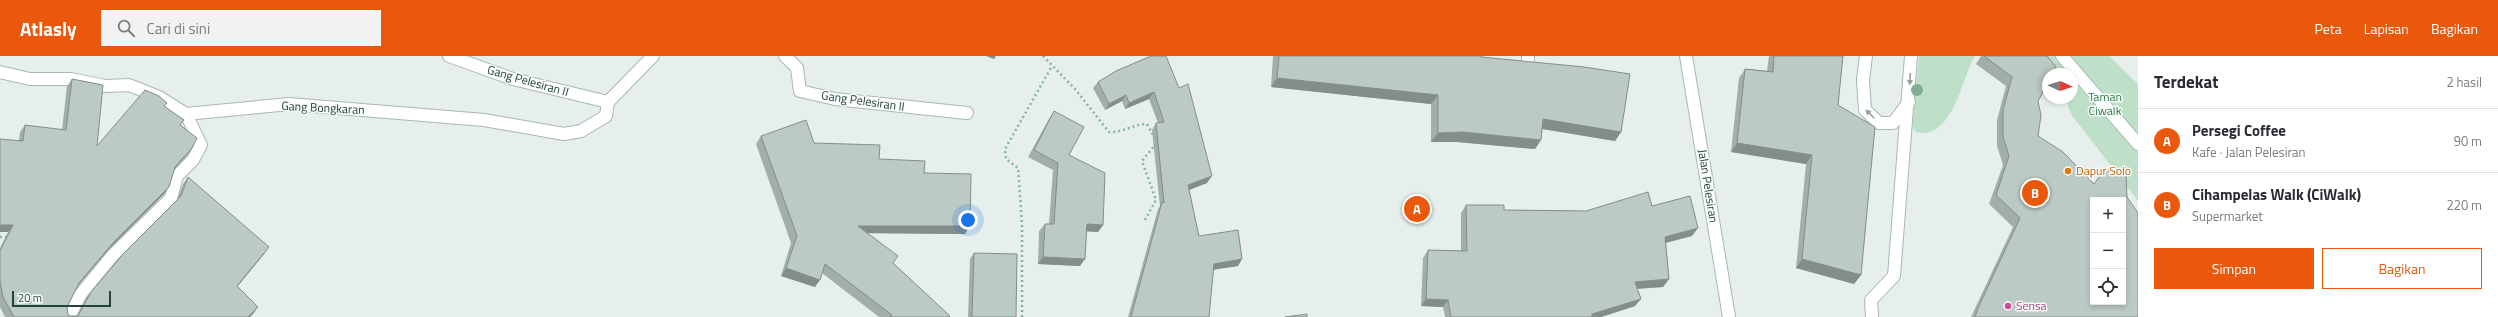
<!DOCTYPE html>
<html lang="id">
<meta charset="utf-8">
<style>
:root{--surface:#fff;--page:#f2f2f3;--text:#2b2b33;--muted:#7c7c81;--line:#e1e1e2;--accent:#ea580c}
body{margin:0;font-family:"Titillium Web",sans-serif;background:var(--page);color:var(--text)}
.controls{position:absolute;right:12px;bottom:12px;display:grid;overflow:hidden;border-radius:0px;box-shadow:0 2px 6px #0003}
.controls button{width:36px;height:36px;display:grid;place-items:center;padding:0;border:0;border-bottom:1px solid var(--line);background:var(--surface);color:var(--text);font:20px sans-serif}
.compass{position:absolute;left:2042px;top:12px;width:36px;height:36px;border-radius:50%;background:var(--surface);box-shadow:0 2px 6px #0003;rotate:93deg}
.scale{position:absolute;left:12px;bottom:10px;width:99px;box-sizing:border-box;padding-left:4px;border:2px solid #24423a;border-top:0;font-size:11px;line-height:14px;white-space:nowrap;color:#24423a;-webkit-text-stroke:3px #f7fbf9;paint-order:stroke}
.you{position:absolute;left:968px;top:164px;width:14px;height:14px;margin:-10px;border:3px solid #fff;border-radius:50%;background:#1a73e8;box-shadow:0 0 0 6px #1a73e833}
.badge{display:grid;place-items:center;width:26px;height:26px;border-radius:50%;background:var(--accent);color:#fff;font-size:13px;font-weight:700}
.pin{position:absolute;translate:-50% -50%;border:2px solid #fff;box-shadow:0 1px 4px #0006}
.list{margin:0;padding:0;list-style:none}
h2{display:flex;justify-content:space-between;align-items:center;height:52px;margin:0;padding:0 16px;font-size:17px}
h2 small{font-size:13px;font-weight:400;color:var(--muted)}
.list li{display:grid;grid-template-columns:26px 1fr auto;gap:12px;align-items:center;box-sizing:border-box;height:64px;padding:0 16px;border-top:1px solid var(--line)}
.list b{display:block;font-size:15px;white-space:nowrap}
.list p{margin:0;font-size:13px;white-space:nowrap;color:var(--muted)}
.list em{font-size:13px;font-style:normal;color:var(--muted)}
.actions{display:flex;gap:8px;padding:12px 16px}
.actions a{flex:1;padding:9px 0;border:1px solid var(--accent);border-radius:0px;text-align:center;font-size:14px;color:var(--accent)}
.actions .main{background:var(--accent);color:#fff}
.icon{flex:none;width:22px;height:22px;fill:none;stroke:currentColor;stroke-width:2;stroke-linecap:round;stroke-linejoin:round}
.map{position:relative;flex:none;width:2138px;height:261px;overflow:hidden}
header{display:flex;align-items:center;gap:24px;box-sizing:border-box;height:56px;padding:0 20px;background:var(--accent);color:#fff}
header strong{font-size:19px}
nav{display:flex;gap:22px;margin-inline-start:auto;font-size:14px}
.search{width:280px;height:36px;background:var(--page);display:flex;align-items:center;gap:10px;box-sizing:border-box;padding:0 14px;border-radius:0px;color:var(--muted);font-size:15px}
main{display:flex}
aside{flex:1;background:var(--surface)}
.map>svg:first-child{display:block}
.green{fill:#bfe0c8}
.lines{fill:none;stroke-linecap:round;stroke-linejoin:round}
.service-casing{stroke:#a8b8b2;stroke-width:14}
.minor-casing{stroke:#a8b8b2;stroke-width:14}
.tertiary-casing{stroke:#a8b8b2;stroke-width:14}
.path{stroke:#86b3a5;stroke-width:2.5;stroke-dasharray:2 3;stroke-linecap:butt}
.service{stroke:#fff;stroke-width:12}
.minor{stroke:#fff;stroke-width:12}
.tertiary{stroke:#fff;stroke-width:12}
.tree{fill:#80af93}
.wall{fill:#a1aea9}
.shaded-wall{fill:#838d89}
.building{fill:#bbcac4;stroke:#838d89;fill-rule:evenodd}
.oneway{fill:#92a09c}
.food-dot{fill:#e8710a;stroke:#f7fbf9;stroke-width:1.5}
.hotel-dot{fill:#d1479c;stroke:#f7fbf9;stroke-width:1.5}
.labels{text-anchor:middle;stroke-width:3;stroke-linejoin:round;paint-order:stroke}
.street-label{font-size:12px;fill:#24423a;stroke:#f7fbf9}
.park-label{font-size:12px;fill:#2d7a4b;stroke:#f7fbf9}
.food-label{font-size:12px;fill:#c56008;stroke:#f7fbf9;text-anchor:start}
.hotel-label{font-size:12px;fill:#b23c85;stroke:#f7fbf9;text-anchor:start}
</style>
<header>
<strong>Atlasly</strong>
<div class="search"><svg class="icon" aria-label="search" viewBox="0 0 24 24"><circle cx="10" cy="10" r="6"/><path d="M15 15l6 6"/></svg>Cari di sini</div>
<nav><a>Peta</a><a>Lapisan</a><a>Bagikan</a></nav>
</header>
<main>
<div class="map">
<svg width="2138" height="261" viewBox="0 0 2138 261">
<rect width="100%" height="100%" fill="#e6efeb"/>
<g class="green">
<path d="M1919 0H1975C1961 23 1953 85 1916 76L1912 70Z"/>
<path d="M2039 0H2109L2138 28V145L2071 58 2065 42H2072V18H2056L2047 5Z"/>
</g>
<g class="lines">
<defs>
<g id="service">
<path d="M1528 0V3"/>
<path d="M1866 0 1863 24 1865 54 1879 67H1893L1909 46"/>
<path d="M2062 0 2138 88"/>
<path d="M1872 261 1871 244 1894 220 1911 0"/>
</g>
<g id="minor">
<path d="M449 0 513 23 608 46"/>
<path d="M785 0 797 12 800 35 835 43 967 57"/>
<path d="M0 16 30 23H71L105 30 129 29 159 41 186 58"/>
<path d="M69 261 80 239 113 199 171 142 177 120 193 104 201 89 186 58 289 48 484 64 564 78 581 75 606 60 608 46 653 0"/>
</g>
<path id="tertiary" d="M1686 0 1729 261"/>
</defs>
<use href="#service" class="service-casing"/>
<use href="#minor" class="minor-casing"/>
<use href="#tertiary" class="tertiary-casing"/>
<g class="path">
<path d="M1043 0 1075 33 1109 76C1123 77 1133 68 1147 68L1154 81"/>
<path d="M1145 164 1156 144 1142 105 1155 89"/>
<path d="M0 181H7"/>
<path d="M1022 261V168L1018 112 1006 103 1005 93 1052 10"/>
</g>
<use href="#service" class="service"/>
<use href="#minor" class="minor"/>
<use href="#tertiary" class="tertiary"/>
</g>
<circle class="tree" cx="1917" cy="34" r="6"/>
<g class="wall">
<path d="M1151 0 1207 127 1189 134 1199 180 1242 203 1238 210 1213 214 1209 261H1128L1158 153 1160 150 1152 74 1156 67H1158L1149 43 1125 53 1122 45 1105 54 1093 32 1098 26Z"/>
<path d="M1273 0H1481V1L1621 76 1615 85 1542 73 1541 84 1535 93 1457 86H1431V48L1271 31Z"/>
<path d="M1769 0H1843L1838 49 1861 219 1854 228 1796 212 1806 108 1731 96 1739 22 1745 13 1767 15Z"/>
<path d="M1981 0H2047L2038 45V80L2093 128 2127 141 2138 261H1971L2013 171 1989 148 2003 109 1997 90V64L2006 30 1976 8Z"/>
<path d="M72 23 97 90 165 50 180 69 192 92 187 99 174 113 164 138 108 194 78 230 67 251 68 258 70 260H77L86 243 91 236 177 144 183 128 188 121 264 198 237 231 258 251 250 261H5L0 251V192L8 176 20 76 25 69 62 74 67 30Z"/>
<path d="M1054 55 1069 99 1103 169 1098 176 1087 175 1080 210 1038 208 1039 175 1045 168H1049L1053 114 1028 101 1049 63Z"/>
<path d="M761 80 814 87 879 103 924 117 965 178 868 177 893 207 949 261H879L822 217 815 231 781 220 791 187 756 88Z"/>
<path d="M1466 149 1504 154 1586 155 1652 150 1692 180 1666 187 1669 223 1663 231 1637 233 1635 250 1601 261H1445L1443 251 1421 250 1423 202 1428 194 1461 195V157Z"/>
<path d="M974 197 1016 261H968L970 203Z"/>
</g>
<g class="shaded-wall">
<path d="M986 0H996L994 3Z"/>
<path d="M1277 22 1438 39 1431 48 1271 31Z"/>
<path d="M1154 36 1149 43 1125 53 1129 47Z"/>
<path d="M1126 39 1122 45 1105 54 1109 48Z"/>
<path d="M1543 63 1621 76 1615 85 1537 72Z"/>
<path d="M1463 76 1541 84 1535 93 1457 86H1431L1438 77Z"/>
<path d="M1737 87 1812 99 1806 108 1731 96Z"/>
<path d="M192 92 187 99 170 118 175 111Z"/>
<path d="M1212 120 1207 127 1184 136 1188 129Z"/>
<path d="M169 131 164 138 108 194 74 234 79 227 113 187Z"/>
<path d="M1087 168 1103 169 1098 176 1082 175Z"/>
<path d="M0 169H13L8 176H0Z"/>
<path d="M858 170H970L965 178 853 177Z"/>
<path d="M1698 172 1692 180 1660 188 1665 181Z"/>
<path d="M269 191 264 198 232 237 237 230Z"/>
<path d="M1043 201 1085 203 1080 210 1038 208Z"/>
<path d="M1242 203 1238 210 1210 214 1214 208Z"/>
<path d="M1802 203 1861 219 1854 228 1796 212Z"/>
<path d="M786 212 820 224 815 231 781 220Z"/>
<path d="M1669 223 1663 231 1630 233 1635 226Z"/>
<path d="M1426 243 1448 244 1443 251 1421 250Z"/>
<path d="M1641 243 1635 250 1601 261H1590L1592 258Z"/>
<path d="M258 251 253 258 250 261H248Z"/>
</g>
<g class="building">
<path d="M1151 0H1166L1179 32 1188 28 1212 120 1188 129 1199 180 1238 174 1242 203 1214 208 1209 261H1131L1162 146 1164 147 1156 67 1164 66 1154 36 1129 47 1126 39 1109 48 1098 26 1116 15Z"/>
<path d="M1279 0H1481V1L1584 11 1630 18 1621 76 1543 63 1541 84 1463 76 1438 77V39L1277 22Z"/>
<path d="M1774 0H1843L1838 49 1875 71 1861 219 1802 203 1812 99 1737 87 1745 13 1773 16Z"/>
<path d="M1984 0H2047L2056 11 2053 18H2048V27L2038 45 2041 59 2038 80 2063 96 2094 128 2104 114 2126 118 2127 141 2138 157V261H1975L1978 252 2020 162 1996 139 2009 100 2003 81V54L2012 21ZM2093 144H2123V246H2093Z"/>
<path d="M72 23 103 29 97 90 145 34 159 40 167 47 164 50 184 64 180 69 197 82 192 92 175 111 169 131 113 187 79 227 67 251 68 258 70 260H78L91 236 124 197 181 140 188 121 269 191 237 230 258 251 248 261H14L3 241 0 225V195L13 169H0V83L23 85 25 69 66 74Z"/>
<path d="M1054 55 1084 71 1069 99 1105 117 1103 169 1087 168 1085 203 1043 201 1045 168H1054L1058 107 1034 94Z"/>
<path d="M806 64 814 87 880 89 879 103 925 105 924 117 971 118 970 170H858L898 200 893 207 950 260 949 261H890L892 259 825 208 820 224 786 212 797 180 761 80Z"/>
<path d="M1648 136 1652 150 1690 140 1698 172 1665 181 1669 223 1635 226 1641 243 1592 258V261H1451L1448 244 1426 243 1428 194 1467 195 1466 149H1504V154L1586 155Z"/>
<path d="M974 197 1017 198 1016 261H972Z"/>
<path d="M1307 258V261H1285Z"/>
</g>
<defs><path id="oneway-solid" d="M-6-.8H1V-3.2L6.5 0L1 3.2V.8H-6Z"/></defs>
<g class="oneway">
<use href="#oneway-solid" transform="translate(1910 23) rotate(93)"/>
<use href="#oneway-solid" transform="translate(1870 58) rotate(-135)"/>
</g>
<circle class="food-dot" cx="2068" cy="115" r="4"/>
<circle class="hotel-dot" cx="2008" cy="250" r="4"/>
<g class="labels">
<g class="street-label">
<text transform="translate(528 25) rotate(16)" y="4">Gang Pelesiran II</text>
<text transform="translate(863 45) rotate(8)" y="4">Gang Pelesiran II</text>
<text transform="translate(323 52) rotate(3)" y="4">Gang Bongkaran</text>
<text transform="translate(1708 130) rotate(81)" y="4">Jalan Pelesiran</text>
</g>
<g class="park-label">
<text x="2105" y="45">Taman<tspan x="2105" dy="14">Ciwalk</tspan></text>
</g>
<g class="food-label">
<text x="2076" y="119">Dapur Solo</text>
</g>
<g class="hotel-label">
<text x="2016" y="254">Sensa</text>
</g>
</g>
</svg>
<div class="controls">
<button>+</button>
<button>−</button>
<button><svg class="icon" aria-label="locate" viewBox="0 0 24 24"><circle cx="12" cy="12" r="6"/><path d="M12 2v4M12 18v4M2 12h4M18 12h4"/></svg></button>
</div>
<svg class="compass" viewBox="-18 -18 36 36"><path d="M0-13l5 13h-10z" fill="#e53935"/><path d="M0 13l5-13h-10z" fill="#7c7c81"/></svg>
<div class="scale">20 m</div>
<div class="you"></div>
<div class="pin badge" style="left:1417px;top:153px">A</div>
<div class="pin badge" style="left:2035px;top:137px">B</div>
</div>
<aside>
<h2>Terdekat<small>2 hasil</small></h2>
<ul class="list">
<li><span class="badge">A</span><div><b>Persegi Coffee</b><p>Kafe · Jalan Pelesiran</p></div><em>90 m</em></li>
<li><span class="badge">B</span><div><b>Cihampelas Walk (CiWalk)</b><p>Supermarket</p></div><em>220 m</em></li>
</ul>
<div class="actions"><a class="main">Simpan</a><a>Bagikan</a></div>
</aside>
</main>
